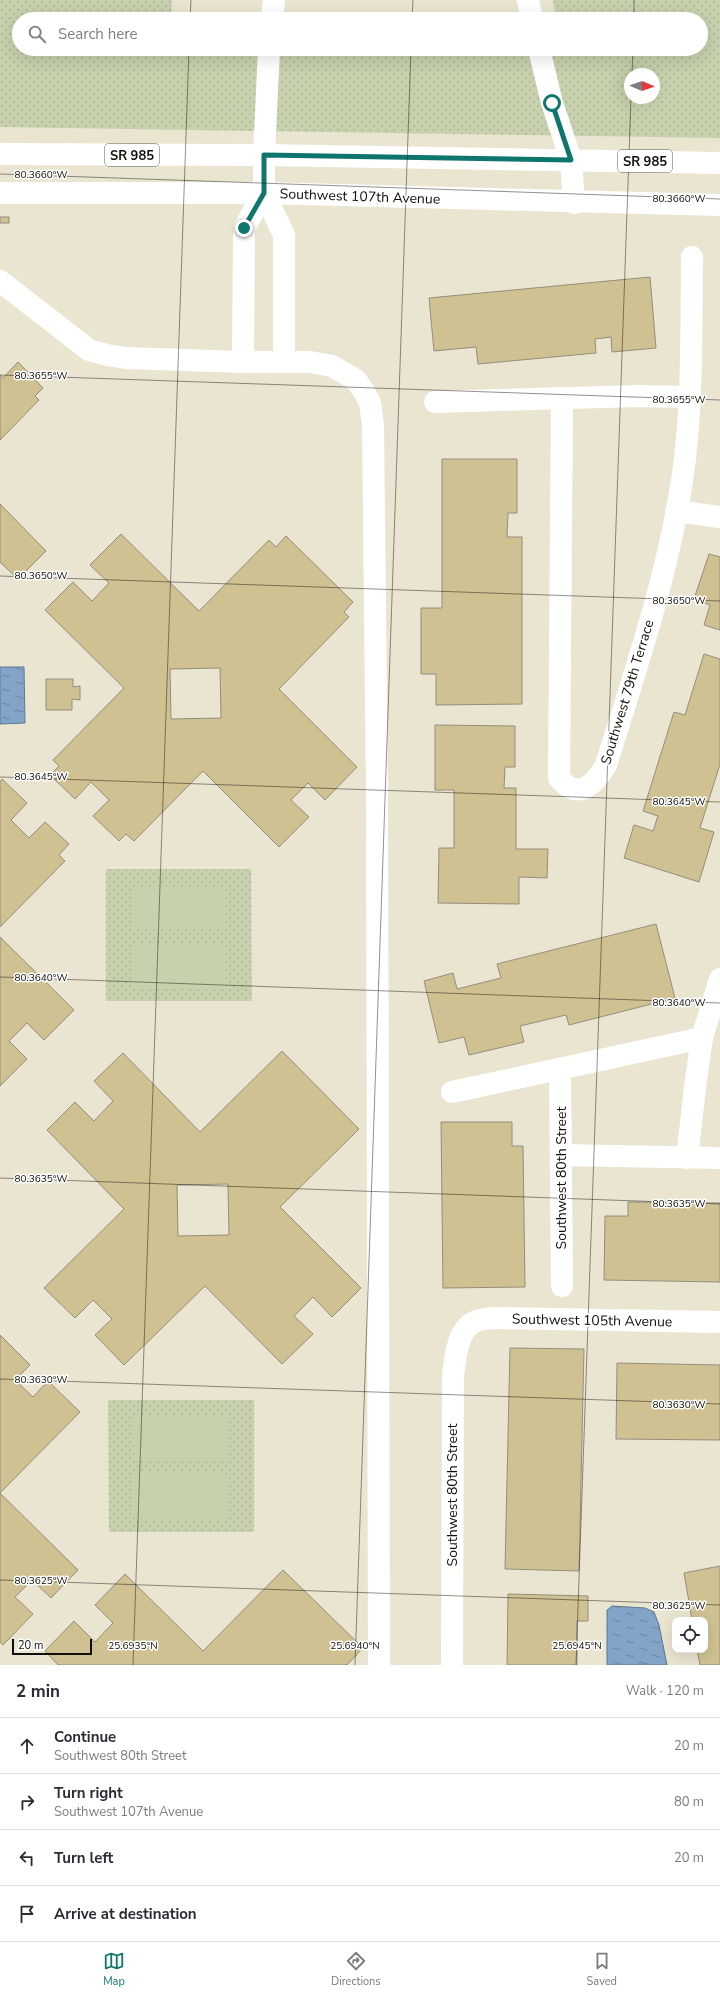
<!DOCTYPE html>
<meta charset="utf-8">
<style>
:root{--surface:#fff;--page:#f2f2f3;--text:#2b2b33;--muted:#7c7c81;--line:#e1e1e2;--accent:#0f766e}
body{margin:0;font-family:"Nunito Sans",sans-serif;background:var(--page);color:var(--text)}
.controls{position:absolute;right:12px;bottom:12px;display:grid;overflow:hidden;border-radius:8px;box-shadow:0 4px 16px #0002}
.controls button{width:36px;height:36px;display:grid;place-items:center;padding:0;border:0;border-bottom:1px solid var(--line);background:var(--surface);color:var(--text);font:20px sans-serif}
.compass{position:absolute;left:624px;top:68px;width:36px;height:36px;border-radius:50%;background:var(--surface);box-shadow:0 4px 16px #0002;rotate:92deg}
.scale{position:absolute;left:12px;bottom:10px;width:80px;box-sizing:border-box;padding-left:4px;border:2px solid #100e08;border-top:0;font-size:11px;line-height:14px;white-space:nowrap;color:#100e08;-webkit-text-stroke:3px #fff;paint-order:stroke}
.stop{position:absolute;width:12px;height:12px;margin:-9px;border:3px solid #0f766e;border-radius:50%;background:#fff}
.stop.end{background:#0f766e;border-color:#fff;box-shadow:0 1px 4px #0008}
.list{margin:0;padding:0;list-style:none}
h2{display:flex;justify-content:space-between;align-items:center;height:52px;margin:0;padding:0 16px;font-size:17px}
h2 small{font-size:13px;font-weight:400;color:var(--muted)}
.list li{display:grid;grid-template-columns:26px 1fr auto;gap:12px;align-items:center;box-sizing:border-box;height:56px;padding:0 16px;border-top:1px solid var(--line)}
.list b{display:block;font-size:15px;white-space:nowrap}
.list p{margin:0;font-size:13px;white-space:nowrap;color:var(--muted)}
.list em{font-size:13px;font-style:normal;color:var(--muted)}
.icon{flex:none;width:22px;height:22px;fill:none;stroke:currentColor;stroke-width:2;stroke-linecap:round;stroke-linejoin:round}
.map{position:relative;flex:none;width:720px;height:1665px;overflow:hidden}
.search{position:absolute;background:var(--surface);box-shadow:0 4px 16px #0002;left:12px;right:12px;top:12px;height:44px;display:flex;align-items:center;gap:10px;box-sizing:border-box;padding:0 14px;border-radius:22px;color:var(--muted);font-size:15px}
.sheet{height:276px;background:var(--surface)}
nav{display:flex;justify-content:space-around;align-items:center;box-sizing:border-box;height:56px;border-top:1px solid var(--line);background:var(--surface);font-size:11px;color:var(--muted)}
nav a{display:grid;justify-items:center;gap:2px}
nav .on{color:var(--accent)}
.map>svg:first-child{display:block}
.green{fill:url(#green-dots);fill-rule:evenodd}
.pitch{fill:#c7d1ae}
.water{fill:url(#water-ripples);stroke:#60778f}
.building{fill:#cfc191;stroke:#938e7c;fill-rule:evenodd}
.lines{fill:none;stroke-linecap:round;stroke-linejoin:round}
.minor{stroke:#fff;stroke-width:22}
.major{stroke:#fff;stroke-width:22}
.route{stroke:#0f766e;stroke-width:5}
.ticks{fill:none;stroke:#100e08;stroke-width:1;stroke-opacity:0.45}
.labels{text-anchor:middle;stroke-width:3;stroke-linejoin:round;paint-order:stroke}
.shield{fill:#fff;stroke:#585652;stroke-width:1}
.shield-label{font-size:13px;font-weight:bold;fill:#100e08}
.street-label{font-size:14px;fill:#100e08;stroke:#fff}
.ticks-label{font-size:10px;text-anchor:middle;fill:#100e08;stroke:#fff;stroke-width:3;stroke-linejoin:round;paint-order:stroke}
</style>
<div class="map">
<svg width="720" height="1665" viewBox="0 0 720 1665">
<defs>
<pattern id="green-dots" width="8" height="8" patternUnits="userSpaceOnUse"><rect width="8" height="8" fill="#c7d1ae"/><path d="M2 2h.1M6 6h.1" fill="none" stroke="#aab294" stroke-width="1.8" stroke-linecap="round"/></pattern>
<pattern id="water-ripples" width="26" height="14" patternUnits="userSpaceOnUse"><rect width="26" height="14" fill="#82a4c9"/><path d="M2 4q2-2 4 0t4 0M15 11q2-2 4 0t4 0" fill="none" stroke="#6984a1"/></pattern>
</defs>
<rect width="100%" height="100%" fill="#eae5d1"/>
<g class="green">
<path d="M0 0H172L171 19H19V49H701V19H556L553 0H720V138L0 127ZM630 74H654V98H630Z"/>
<path d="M106 869H251L252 1001H106Z"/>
<path d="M108 1400H254V1532H109Z"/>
</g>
<g class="pitch">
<rect x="131" y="886" width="95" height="44"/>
<path d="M131 944H226V989L131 988Z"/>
<path d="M228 1415V1459L134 1460 133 1416Z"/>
<rect x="133" y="1474" width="95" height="44"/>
</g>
<g class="water">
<path d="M0 667H24L25 723 0 724Z"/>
<path d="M612 1606 645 1608 654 1612 659 1625 667 1665H607V1610Z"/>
</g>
<g class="building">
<rect x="0" y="217" width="9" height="6"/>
<path d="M650 277 656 348 612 352 611 337 595 339 596 353 478 364 476 347 434 351 429 298Z"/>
<path d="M18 362 43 388 35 396 39 400 0 440V375L3 378Z"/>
<path d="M442 459H517V513H508L507 537H522V704L436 705V674H421V608H442Z"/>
<path d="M0 504 46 551 18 579 0 562Z"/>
<path d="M121 534 199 611 269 540 276 547 286 536 353 602 344 612 349 617 279 689 357 767 325 800 308 783 291 800 309 817 279 847 203 771 134 841 126 834 119 841 93 816 109 800 91 782 75 799 50 775 59 766 53 760 124 688 45 610 73 582 92 601 109 583 90 565ZM220 668 221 718 171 719 170 669Z"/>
<path d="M709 554 720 557V630L704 625 710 605 694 599Z"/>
<path d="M704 654 720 659V764L700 828 714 832 699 882 624 858 634 825 653 831 658 816 643 811 674 712 685 715Z"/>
<path d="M46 679H73V687L80 686V700L72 699V710H46Z"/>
<path d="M435 725 515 726V767H505L504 788H516V849H548L547 878 519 877V904L438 903 439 848H454V790H435Z"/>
<path d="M2 779 27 803 11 820 29 838 45 822 69 844 59 855 65 861 0 927V782Z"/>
<path d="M656 924 675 998 569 1025 566 1015 520 1026 524 1042 469 1055 464 1037 439 1043 424 981 453 973 457 989 501 978 497 964Z"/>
<path d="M0 937 74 1010 44 1040 27 1023 9 1041 27 1059 0 1086Z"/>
<path d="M282 1051 359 1129 280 1207 361 1288 332 1317 313 1297 294 1316 313 1334 282 1364 205 1286 124 1365 95 1335 112 1319 93 1300 75 1318 44 1288 124 1209 47 1130 75 1102 94 1121 113 1101 94 1081 123 1053 200 1132ZM228 1184 229 1235 178 1236 177 1185Z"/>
<path d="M441 1122H512V1146H523L525 1287 443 1288Z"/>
<path d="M628 1202 720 1203V1282L604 1280 605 1216H628Z"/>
<path d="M0 1335 30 1365 15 1380 33 1397 48 1381 80 1412 0 1493Z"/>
<path d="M510 1348 584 1349 579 1571 505 1569Z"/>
<path d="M617 1363 720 1365V1440L616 1439Z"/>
<path d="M0 1493 78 1570 51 1598 32 1580 15 1597 33 1614 3 1645 0 1642Z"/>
<path d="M720 1566V1665H700L697 1650H705V1620H692L684 1573Z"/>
<path d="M283 1570 363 1648 347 1665H58L45 1651 74 1621 95 1642 113 1623 95 1605 125 1574 203 1651Z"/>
<path d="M508 1594 588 1596V1621H577V1665H507Z"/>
</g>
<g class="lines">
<g class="minor">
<path d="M528 0 532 19"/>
<path d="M272 19 274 0"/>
<path d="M539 49 552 103 571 160 574 203"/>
<path d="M264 155 269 49"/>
<path d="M264 193 284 235V362"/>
<path d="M0 281 89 350 107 355 126 358 243 362H310L332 366 356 380 363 390 370 403 373 425 377 793 379 1665"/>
<path d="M243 362 244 228 264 193"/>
<path d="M562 398 559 778C578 802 595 784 606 765 635 672 667 578 682 481 693 408 691 332 692 257"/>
<path d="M435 402 638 396 689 397"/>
<path d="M676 511 720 517"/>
<path d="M560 1070 562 1286"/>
<path d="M452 1092 702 1038"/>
<path d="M561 1155 720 1158"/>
<path d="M687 1158 696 1079 702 1038 720 979"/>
<path d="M452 1665 453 1376C455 1360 457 1330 474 1322 480 1319 487 1319 493 1318L720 1322"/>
</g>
<g class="major">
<path d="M0 154 264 155 720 163"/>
<path d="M0 193H264L720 205"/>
<path d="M264 193V155"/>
</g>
</g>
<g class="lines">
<path class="route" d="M244 228 264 193V155L571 160 552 103"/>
</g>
<path class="ticks" d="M190 19 191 0M412 19 413 0M634 19V0M632 74 633 49M0 174 720 199M0 375 720 400M0 576 720 601M0 777 720 802M0 977 720 1003M0 1178 720 1204M0 1379 720 1404M0 1580 720 1605M133 1665 189 49M355 1665 411 49M576 1665 631 98"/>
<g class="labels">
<g class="shield">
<rect x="105" y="144" width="54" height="22" rx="3"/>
<rect x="618" y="150" width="54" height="22" rx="3"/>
</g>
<g class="shield-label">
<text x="132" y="160">SR 985</text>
<text x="645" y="166">SR 985</text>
</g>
<g class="street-label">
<text transform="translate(360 196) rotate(2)" y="5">Southwest 107th Avenue</text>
<text transform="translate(627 692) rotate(-73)" y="5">Southwest 79th Terrace</text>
<text transform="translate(561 1178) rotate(-90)" y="5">Southwest 80th Street</text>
<text transform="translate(592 1320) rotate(1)" y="5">Southwest 105th Avenue</text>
<text transform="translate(452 1495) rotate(-90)" y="5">Southwest 80th Street</text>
</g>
</g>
<g class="ticks-label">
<text x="41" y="178">80.3660°W</text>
<text x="679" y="202">80.3660°W</text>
<text x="41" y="379">80.3655°W</text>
<text x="679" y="403">80.3655°W</text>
<text x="41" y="579">80.3650°W</text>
<text x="679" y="604">80.3650°W</text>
<text x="41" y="780">80.3645°W</text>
<text x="679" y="805">80.3645°W</text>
<text x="41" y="981">80.3640°W</text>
<text x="679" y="1006">80.3640°W</text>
<text x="41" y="1182">80.3635°W</text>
<text x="679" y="1207">80.3635°W</text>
<text x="41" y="1383">80.3630°W</text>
<text x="679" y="1408">80.3630°W</text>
<text x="41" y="1584">80.3625°W</text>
<text x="679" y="1609">80.3625°W</text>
<text x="133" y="1649">25.6935°N</text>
<text x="355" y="1649">25.6940°N</text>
<text x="577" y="1649">25.6945°N</text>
</g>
</svg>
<div class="controls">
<button><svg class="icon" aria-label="locate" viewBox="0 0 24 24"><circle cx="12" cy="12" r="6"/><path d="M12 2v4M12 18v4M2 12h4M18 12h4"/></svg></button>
</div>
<svg class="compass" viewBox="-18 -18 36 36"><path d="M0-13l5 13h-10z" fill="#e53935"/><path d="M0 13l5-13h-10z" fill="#7c7c81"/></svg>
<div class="scale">20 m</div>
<div class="stop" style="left:552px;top:103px"></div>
<div class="stop end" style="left:244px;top:228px"></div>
<div class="search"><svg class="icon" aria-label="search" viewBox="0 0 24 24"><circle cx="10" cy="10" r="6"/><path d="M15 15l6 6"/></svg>Search here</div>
</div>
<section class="sheet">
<h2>2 min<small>Walk · 120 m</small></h2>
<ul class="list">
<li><svg class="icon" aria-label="ahead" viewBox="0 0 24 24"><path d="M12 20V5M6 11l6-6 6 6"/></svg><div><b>Continue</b><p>Southwest 80th Street</p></div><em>20 m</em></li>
<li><svg class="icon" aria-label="right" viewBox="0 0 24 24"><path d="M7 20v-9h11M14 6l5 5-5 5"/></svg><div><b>Turn right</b><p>Southwest 107th Avenue</p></div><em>80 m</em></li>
<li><svg class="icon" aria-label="left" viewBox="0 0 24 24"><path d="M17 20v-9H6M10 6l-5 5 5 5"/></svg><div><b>Turn left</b></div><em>20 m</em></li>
<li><svg class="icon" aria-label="arrive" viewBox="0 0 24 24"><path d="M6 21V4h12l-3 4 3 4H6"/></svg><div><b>Arrive at destination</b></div></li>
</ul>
</section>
<nav>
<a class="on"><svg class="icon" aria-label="map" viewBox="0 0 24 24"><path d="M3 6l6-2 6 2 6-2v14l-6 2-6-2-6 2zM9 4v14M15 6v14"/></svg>Map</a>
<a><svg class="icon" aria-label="directions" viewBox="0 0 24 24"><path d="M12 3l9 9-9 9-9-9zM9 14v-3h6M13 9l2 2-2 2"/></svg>Directions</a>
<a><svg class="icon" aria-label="saved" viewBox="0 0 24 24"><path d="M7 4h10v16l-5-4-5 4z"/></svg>Saved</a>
</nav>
